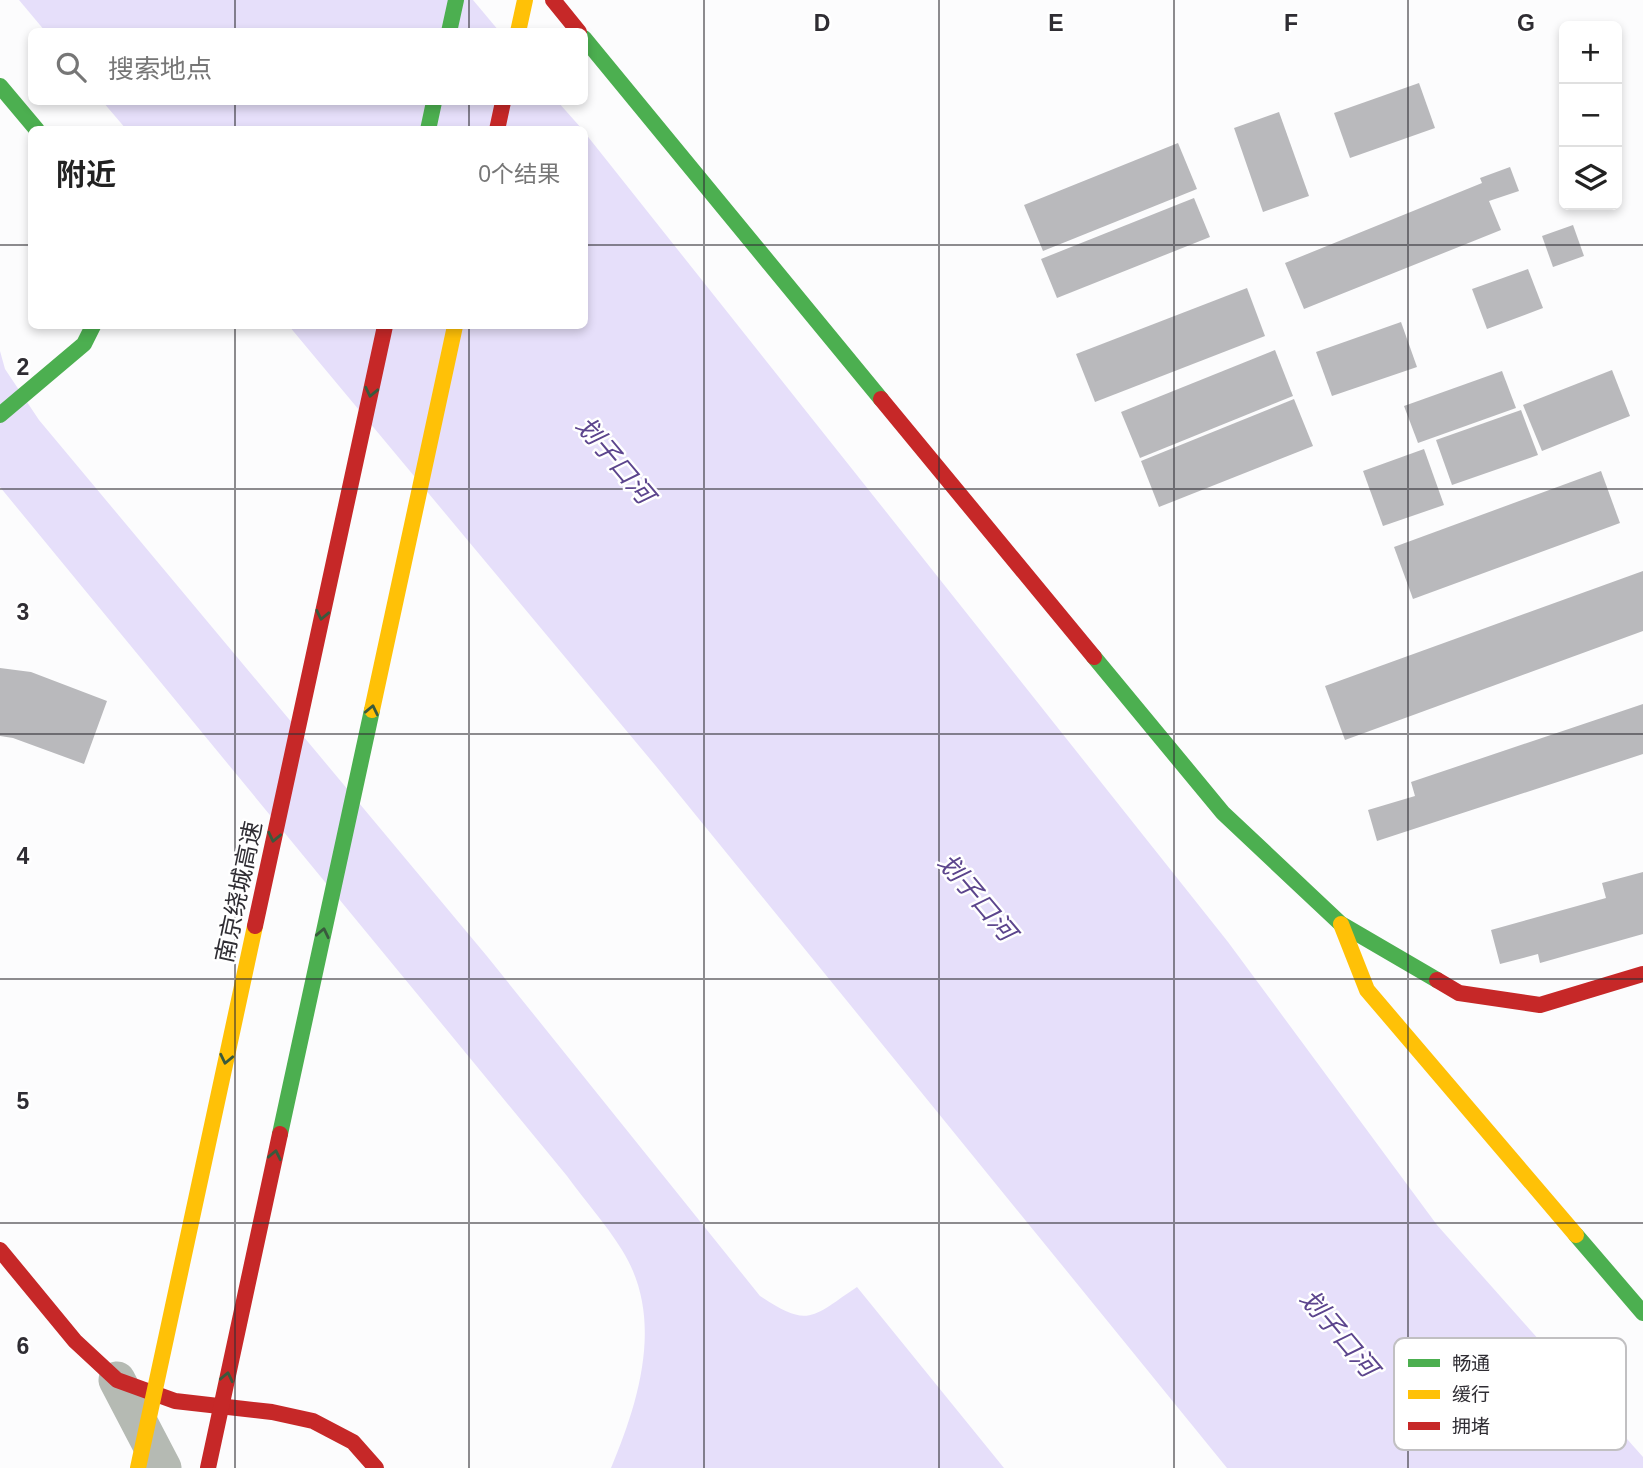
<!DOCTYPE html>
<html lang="zh">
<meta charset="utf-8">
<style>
:root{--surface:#fff;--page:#f2f2f2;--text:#222;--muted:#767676;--line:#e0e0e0}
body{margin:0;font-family:Arial,"Noto Sans SC",sans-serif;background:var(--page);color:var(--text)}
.controls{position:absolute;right:21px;top:21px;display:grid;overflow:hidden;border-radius:10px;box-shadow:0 4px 10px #0003}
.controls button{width:63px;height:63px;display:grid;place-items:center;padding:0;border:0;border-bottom:2px solid var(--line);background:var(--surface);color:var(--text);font:35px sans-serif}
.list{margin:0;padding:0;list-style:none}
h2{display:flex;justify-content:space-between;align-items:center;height:91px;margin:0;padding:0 28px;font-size:30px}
h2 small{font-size:23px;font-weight:400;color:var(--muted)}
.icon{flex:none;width:38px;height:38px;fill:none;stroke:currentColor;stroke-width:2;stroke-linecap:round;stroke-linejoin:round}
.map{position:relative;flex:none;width:1643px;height:1468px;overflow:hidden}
.search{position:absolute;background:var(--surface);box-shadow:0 4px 10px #0003;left:28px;top:28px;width:560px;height:77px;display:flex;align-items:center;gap:18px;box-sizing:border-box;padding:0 24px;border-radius:10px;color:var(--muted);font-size:26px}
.panel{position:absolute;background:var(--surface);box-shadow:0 4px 10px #0003;left:28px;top:126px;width:560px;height:203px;border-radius:10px}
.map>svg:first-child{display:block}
.water{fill:#e6dffa}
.building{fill:#b9b9bc}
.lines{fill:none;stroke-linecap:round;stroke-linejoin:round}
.street{stroke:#b5bab3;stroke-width:37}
.fast{stroke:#4caf50;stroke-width:16}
.slow{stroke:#ffc107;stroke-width:16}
.jam{stroke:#c62828;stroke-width:16}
.fast-bridge{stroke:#4caf50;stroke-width:16}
.slow-bridge{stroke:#ffc107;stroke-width:16}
.jam-bridge{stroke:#c62828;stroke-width:16}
.oneway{stroke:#395a3d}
.grid{fill:none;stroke:#2f2d33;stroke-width:2;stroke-opacity:0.55}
.labels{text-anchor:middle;stroke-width:5;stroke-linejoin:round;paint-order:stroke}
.street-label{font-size:24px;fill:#2f2d33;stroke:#fff}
.water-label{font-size:26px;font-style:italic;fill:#5c458d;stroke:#fff}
.key{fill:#fff;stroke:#c1c0c2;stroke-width:2}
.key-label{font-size:19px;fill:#2f2d33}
.grid-label{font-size:23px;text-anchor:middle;font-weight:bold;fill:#2f2d33;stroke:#fff;stroke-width:5;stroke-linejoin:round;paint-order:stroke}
</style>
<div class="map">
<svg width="1643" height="1468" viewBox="0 0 1643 1468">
<rect width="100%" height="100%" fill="#fcfcfd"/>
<g class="water">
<path d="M19 0H473L499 31H45Z"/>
<path d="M103 102H558L582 129H126Z"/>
<path d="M585 133 1228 942 1437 1225 1643 1457V1468H1227L655 765 289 326H584Z"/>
<path d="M0 351 5 369 39 420 486 955 760 1296C809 1329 812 1317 857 1287L1004 1468H611C639 1401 665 1318 622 1250 606 1224 585 1201 567 1176L0 487Z"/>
</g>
<g class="building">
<path d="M1419 83 1435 128 1350 158 1334 113Z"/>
<path d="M1279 112 1309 196 1263 212 1234 128Z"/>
<path d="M1178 143 1197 189 1043 251 1024 205Z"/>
<path d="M1510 167 1519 191 1489 201 1501 230 1304 309 1285 263 1482 183 1480 178Z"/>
<path d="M1194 198 1210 237 1057 298 1041 259Z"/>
<path d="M1573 225 1584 256 1553 267 1542 236Z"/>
<path d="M1528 269 1543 308 1487 329 1472 289Z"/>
<path d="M1247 288 1265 336 1095 402 1076 354Z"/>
<path d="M1401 322 1417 367 1332 396 1316 352Z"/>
<path d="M1275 350 1293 396 1140 458 1121 412Z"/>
<path d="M1612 370 1630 416 1542 451 1523 405Z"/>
<path d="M1502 371 1516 408 1418 443 1404 406Z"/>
<path d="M1294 399 1313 446 1159 507 1141 461Z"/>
<path d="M1521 410 1538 455 1452 485 1436 440Z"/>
<path d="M1424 449 1444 505 1383 526 1363 471Z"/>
<path d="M1601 471 1620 523 1413 599 1394 547Z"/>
<path d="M1643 571V631L1345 740 1325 686Z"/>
<path d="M0 668 31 672 107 701 84 764 13 738 0 736Z"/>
<path d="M1643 704V754L1377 841 1368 810 1415 796 1411 782Z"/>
<path d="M1643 872V934L1540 963 1538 954 1500 964 1491 930 1606 898 1602 883Z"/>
</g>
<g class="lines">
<path class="street" d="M117 1380 163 1468"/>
<g class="fast">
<path d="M449 32 456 0"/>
<path d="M584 38 881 399"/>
<path d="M0 86 37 130"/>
<path d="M428 130 434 102"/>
<path d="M0 415 84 344 93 326"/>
<path d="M1094 657 1223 813 1341 924 1437 980"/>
<path d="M1576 1235 1643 1313"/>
</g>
<g class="slow">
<path d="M518 32 525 0"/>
<path d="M1341 924 1367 990 1576 1235"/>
</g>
<g class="jam">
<path d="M553 0 579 32"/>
<path d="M497 130 503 102"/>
<path d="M881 399 1094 657"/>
<path d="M1437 980 1459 993 1540 1005 1643 974"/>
<path d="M0 1250 75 1341 117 1380 175 1401 272 1412 313 1421 353 1442 376 1468"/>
</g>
<path class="fast-bridge" d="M280 1134 372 710"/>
<g class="slow-bridge">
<path d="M372 710 455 326"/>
<path d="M138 1468 255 926"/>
</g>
<g class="jam-bridge">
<path d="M255 926 385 326"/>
<path d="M208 1468 280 1134"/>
</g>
</g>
<defs><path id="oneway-chevron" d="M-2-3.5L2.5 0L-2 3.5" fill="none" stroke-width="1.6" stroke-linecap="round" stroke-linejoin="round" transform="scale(1.75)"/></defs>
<g class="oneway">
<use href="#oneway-chevron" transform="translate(371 392) rotate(102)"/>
<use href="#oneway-chevron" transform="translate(322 615) rotate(102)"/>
<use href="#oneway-chevron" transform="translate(372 710) rotate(-78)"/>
<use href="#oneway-chevron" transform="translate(274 837) rotate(102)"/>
<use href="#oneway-chevron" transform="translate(323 933) rotate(-78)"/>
<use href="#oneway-chevron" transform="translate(226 1059) rotate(102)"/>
<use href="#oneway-chevron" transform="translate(275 1155) rotate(-78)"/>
<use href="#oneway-chevron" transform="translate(227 1377) rotate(-78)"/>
</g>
<path class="grid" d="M235 0V32M469 0V32M704 0V1468M939 0V1468M1174 0V1468M1408 0V1468M235 102V130M469 102V130M0 245H32M584 245H1643M235 326V1468M469 326V1468M0 489H1643M0 734H1643M0 979H1643M0 1223H1643"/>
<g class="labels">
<g class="street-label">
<text transform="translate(239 892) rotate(-78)" y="8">南京绕城高速</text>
</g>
<g class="water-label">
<text transform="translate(615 460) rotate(50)" y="9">划子口河</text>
<text transform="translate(977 897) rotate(50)" y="9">划子口河</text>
<text transform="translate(1339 1333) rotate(50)" y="9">划子口河</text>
</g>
</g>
<rect x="1394" y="1338" width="232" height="112" rx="10" class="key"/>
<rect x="1408" y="1359" width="32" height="8" fill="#4caf50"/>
<rect x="1408" y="1390" width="32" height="9" fill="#ffc107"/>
<rect x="1408" y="1422" width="32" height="8" fill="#c62828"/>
<g class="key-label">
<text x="1452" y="1370">畅通</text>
<text x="1452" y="1401">缓行</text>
<text x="1452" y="1433">拥堵</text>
</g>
<g class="grid-label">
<text x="822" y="31">D</text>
<text x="1056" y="31">E</text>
<text x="1291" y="31">F</text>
<text x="1526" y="31">G</text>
<text x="23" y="375">2</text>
<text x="23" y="620">3</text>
<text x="23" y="864">4</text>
<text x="23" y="1109">5</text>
<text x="23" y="1354">6</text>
</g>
</svg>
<div class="controls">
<button>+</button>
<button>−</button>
<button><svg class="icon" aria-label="layers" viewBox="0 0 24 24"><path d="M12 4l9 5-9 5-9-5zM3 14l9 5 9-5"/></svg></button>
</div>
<div class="search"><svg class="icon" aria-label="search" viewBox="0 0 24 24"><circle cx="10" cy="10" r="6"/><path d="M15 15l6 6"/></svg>搜索地点</div>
<section class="panel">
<h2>附近<small>0个结果</small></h2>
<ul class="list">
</ul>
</section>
</div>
